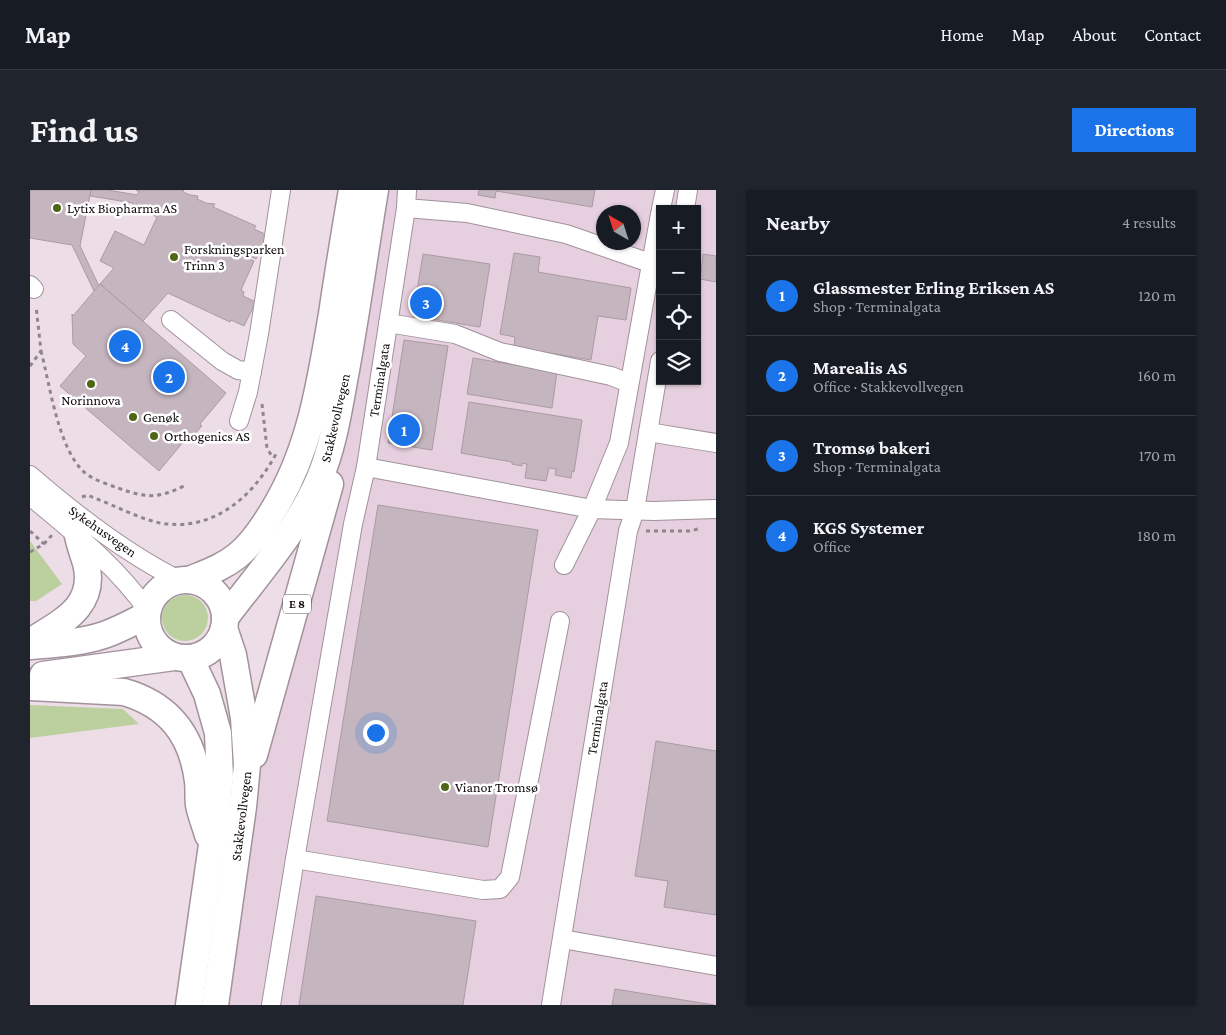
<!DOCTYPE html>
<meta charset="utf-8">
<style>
:root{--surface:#171b24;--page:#20242c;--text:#f1f3f6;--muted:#9ea1a6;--line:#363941;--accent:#1a73e8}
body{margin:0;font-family:"Crimson Pro",serif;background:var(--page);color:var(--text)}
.controls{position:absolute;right:15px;top:15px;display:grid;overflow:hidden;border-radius:0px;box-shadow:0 1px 4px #0004}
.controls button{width:45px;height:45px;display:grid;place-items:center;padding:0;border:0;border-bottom:1px solid var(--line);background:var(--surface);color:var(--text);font:25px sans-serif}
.compass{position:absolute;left:566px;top:15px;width:45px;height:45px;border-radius:50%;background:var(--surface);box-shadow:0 1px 4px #0004;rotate:321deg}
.you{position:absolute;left:345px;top:542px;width:18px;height:18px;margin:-12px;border:4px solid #fff;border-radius:50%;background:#1a73e8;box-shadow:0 0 0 8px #1a73e833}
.badge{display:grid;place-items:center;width:32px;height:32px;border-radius:50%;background:var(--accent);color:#fff;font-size:16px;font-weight:700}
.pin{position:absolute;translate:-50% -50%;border:2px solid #fff;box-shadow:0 1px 5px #0006}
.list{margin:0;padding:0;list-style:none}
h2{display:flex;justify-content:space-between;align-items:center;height:65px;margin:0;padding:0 20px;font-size:21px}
h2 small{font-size:16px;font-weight:400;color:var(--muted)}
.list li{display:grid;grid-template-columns:32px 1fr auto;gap:15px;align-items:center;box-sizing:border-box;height:80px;padding:0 20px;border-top:1px solid var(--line)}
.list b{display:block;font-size:19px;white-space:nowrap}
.list p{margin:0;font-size:16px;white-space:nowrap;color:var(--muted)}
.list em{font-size:16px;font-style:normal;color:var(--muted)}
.icon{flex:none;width:28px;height:28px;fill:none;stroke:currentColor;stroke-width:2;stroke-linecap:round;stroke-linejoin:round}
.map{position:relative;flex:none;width:686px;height:815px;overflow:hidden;border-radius:0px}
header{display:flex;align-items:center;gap:30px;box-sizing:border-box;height:70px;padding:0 25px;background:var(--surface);border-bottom:1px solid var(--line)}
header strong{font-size:24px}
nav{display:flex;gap:28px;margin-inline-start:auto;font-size:18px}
.intro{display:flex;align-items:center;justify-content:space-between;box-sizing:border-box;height:120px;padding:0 30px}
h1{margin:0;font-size:35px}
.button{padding:12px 22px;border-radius:0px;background:var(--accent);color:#fff;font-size:18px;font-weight:700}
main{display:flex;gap:30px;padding:0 30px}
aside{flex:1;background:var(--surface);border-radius:0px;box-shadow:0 1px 4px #0004}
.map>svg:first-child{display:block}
.built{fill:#e6cfde;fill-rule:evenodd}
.green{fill:#bccf9f}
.building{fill:#c5b5bf;stroke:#a99aa3}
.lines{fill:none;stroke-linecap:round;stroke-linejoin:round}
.minor-casing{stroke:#a1929c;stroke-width:20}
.highway-casing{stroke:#a1929c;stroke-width:29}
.path{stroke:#90858c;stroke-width:3;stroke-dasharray:4 4;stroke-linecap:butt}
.minor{stroke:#fff;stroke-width:18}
.highway{stroke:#fff;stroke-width:26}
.poi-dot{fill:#4e6615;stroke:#fff;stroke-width:2}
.labels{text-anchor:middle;stroke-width:5;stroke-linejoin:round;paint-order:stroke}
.shield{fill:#fff;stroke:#575456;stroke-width:1}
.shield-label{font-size:12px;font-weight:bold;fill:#0f0a0d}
.poi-label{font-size:14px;fill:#0f0a0d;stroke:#fff;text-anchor:start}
.street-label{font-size:14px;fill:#0f0a0d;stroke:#fff}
</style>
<header>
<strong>Map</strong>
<nav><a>Home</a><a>Map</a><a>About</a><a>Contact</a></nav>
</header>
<div class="intro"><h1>Find us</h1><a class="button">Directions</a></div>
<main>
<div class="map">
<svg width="686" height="815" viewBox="0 0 686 815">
<rect width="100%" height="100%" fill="#eddde7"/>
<path class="built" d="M337 0H686V815H183ZM630 19H667V191H630ZM574 22H604V52H574Z"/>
<g class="green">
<path d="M0 351 32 394 6 411H0Z"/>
<circle cx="155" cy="428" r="23"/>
<path d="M0 515 93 519 109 534 0 548Z"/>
</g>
<g class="building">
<path d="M0 0H61L50 56 69 96 64 101 42 55 0 48Z"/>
<path d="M61 0H78L107 5 109 2 106 0H154L153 2 160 5 168 6 167 9 176 13 185 14 183 17 226 36 224 39 237 45 226 69 213 63 212 66 224 71 211 100 214 102 213 106 226 112 214 136 201 130 200 132 138 103 113 131 70 94 84 78 70 71 85 41 114 55 127 27 103 15V13L60 6Z"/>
<path d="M449 0H565L562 17 466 1 465 8 448 5Z"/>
<path d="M484 63 510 67 508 82 601 98 596 130 568 126 561 170 484 157 485 147 470 144Z"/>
<path d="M393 64 460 74 450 137 383 126Z"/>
<path d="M673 64 686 66V92L670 89Z"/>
<path d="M70 94 196 203 170 234 172 236 157 252 155 250 129 281 30 196 56 166 43 154 42 124 43 126Z"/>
<path d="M374 150 418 156 402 260 358 253Z"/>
<path d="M443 168 527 182 522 218 437 204Z"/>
<path d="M439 212 552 230 544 282 542 281 541 288 525 285 526 279 519 278 516 291 495 288 497 274 492 273V276L482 274V272L431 263Z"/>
<path d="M348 315 508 340 458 657 297 631Z"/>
<path d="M626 551 686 561V725L634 717 638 691 605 686Z"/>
<path d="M286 706 446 731 433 815H269Z"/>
<path d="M585 799 684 815H582Z"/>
</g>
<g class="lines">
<defs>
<g id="minor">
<path d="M376 18 437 23 536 44 620 73"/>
<path d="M631 19 635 0"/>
<path d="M655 19 658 0"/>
<path d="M0 95 4 99"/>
<path d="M141 130 192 171 208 180 222 182"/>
<path d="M358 133 425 144 470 162 581 186 599 193"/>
<path d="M209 231 218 202 229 144 251 0"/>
<path d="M618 242 686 253"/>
<path d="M336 277 562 319 624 321 686 319"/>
<path d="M0 285C45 324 98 365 151 391"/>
<path d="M0 306C43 342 86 375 118 421"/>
<path d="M534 375 562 319 589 253 630 24"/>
<path d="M265 669 453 700 470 699 480 687 530 431"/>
<path d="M532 749 686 776"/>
<path d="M241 815 265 669 323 334 336 277 376 18 377 0"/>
<path d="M521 815 598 341 605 320 630 171"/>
</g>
<g id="highway">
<path d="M159 390C176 383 192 378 207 366 222 354 234 336 244 319 281 258 290 193 302 124 308 83 315 41 322 0"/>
<circle cx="156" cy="429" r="39"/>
<path d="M195 428C228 384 267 341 289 290 304 255 309 217 316 180 327 120 335 60 345 0"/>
<path d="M0 452C31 432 67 417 56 373 53 364 50 355 48 346"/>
<path d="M0 456C25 454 50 453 74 445 89 440 103 432 117 425"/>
<path d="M13 485 144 467"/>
<path d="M0 497 94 502C139 515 162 545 168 591 169 599 168 607 169 615 171 625 175 635 178 645"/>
<path d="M224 565 300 294"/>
<path d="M159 815 187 620 190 587 188 543 177 504 160 468"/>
<path d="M185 815 213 617 217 575 214 528 203 465 194 438"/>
</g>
</defs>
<use href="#minor" class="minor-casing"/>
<use href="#highway" class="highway-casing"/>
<g class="path">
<path d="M11 161C20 195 28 258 54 282 63 290 77 294 88 298 116 308 127 309 154 296"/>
<path d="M0 176 11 161 6 116"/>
<path d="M232 214 237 258 243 268"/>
<path d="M52 307 58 305 62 307C84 315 107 328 130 333 183 342 222 308 246 264"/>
<path d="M0 341 14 354"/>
<path d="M616 341H661L671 338"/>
<path d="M0 362 14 354 22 345"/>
</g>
<use href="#minor" class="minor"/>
<use href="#highway" class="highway"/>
</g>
<g class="poi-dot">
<circle cx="27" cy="18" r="5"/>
<circle cx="144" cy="67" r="5"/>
<circle cx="61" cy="194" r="5"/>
<circle cx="103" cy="227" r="5"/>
<circle cx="124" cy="246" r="5"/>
<circle cx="415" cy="597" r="5"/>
</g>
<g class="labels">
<rect class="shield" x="253" y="404.5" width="28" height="19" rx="4"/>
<g class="shield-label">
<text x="267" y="418">E 8</text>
</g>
<g class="poi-label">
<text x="37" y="23">Lytix Biopharma AS</text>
<text x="154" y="64">Forskningsparken<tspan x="154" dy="16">Trinn 3</tspan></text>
<text x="61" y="215" text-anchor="middle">Norinnova</text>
<text x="113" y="232">Genøk</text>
<text x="134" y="251">Orthogenics AS</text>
<text x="425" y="602">Vianor Tromsø</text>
</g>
<g class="street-label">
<text transform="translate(349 190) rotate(-81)" y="5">Terminalgata</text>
<text transform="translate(305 228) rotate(-77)" y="5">Stakkevollvegen</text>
<text transform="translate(73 341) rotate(35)" y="5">Sykehusvegen</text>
<text transform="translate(567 528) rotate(-81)" y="5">Terminalgata</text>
<text transform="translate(211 626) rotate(-83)" y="5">Stakkevollvegen</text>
</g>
</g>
</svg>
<div class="controls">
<button>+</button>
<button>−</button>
<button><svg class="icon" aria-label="locate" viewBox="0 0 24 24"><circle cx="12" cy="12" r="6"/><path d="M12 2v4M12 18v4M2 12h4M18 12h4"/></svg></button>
<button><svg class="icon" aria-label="layers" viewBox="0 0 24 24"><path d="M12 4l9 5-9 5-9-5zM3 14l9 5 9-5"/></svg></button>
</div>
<svg class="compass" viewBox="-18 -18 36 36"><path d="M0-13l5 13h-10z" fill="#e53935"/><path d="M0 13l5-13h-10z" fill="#9ea1a6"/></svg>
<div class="you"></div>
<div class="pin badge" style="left:374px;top:240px">1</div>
<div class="pin badge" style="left:139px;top:187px">2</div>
<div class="pin badge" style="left:396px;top:113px">3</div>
<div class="pin badge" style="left:95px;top:156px">4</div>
</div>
<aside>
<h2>Nearby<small>4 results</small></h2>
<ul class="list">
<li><span class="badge">1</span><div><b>Glassmester Erling Eriksen AS</b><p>Shop · Terminalgata</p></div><em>120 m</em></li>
<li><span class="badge">2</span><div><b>Marealis AS</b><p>Office · Stakkevollvegen</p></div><em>160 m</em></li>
<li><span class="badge">3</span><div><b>Tromsø bakeri</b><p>Shop · Terminalgata</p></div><em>170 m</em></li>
<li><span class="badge">4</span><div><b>KGS Systemer</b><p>Office</p></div><em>180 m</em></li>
</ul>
</aside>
</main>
